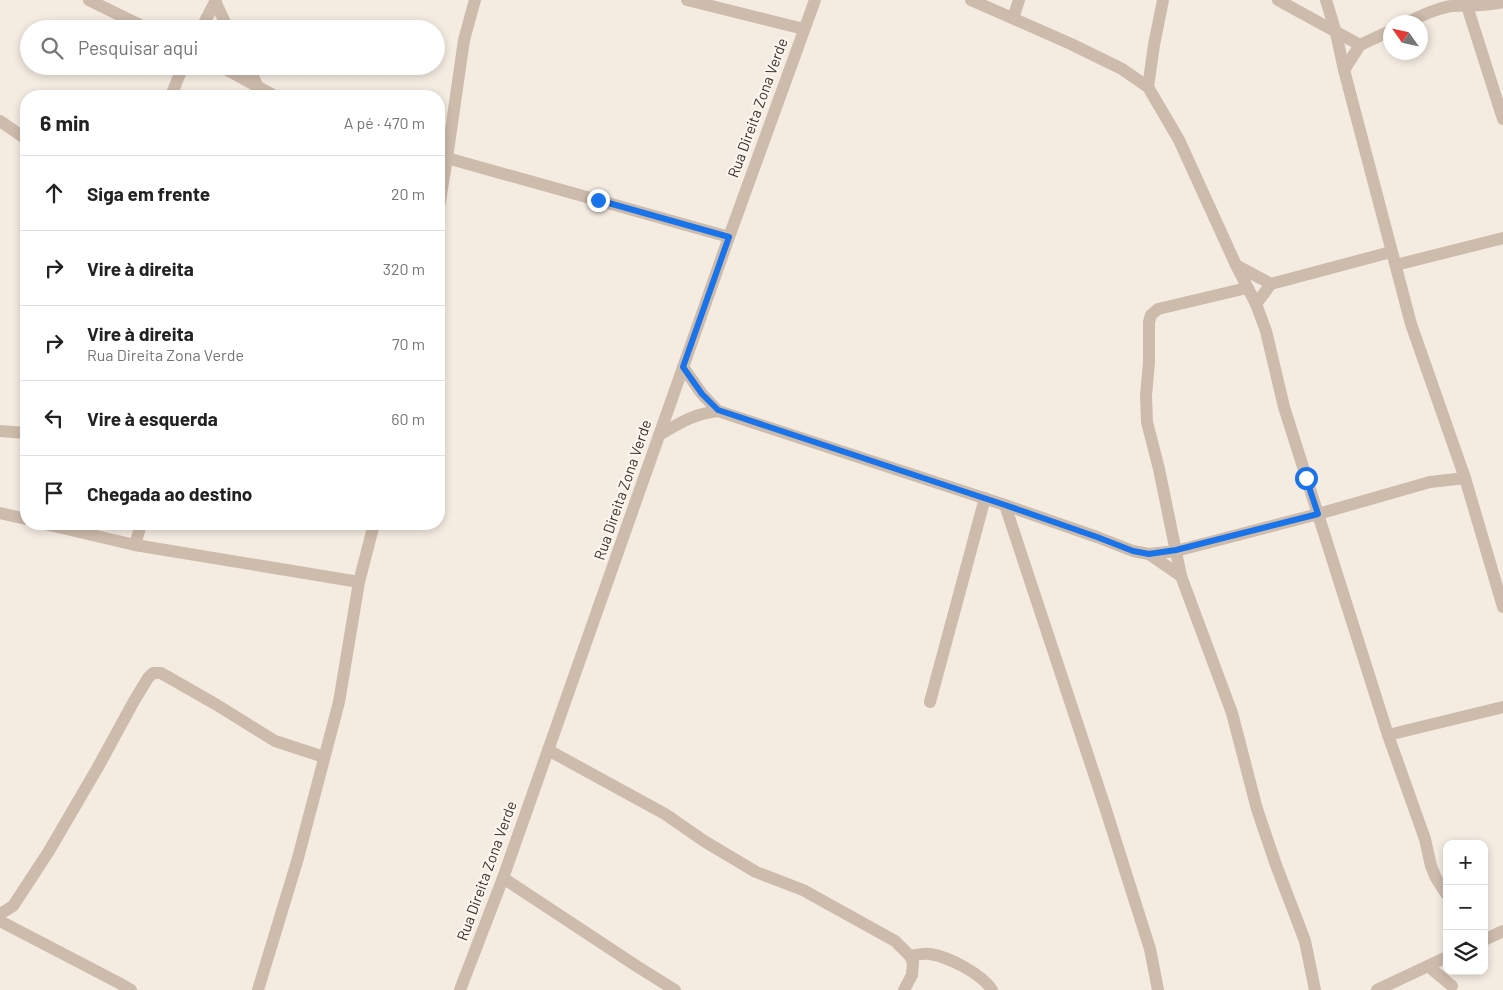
<!DOCTYPE html>
<html lang="pt">
<meta charset="utf-8">
<style>
:root{--surface:#fff;--page:#f6f6f6;--text:#222;--muted:#767676;--line:#e0e0e0}
body{margin:0;font-family:Barlow,sans-serif;background:var(--page);color:var(--text)}
.controls{position:absolute;right:15px;bottom:15px;display:grid;overflow:hidden;border-radius:10px;box-shadow:0 2px 8px #0003}
.controls button{width:45px;height:45px;display:grid;place-items:center;padding:0;border:0;border-bottom:1px solid var(--line);background:var(--surface);color:var(--text);font:25px sans-serif}
.compass{position:absolute;left:1383px;top:15px;width:45px;height:45px;border-radius:50%;background:var(--surface);box-shadow:0 2px 8px #0003;rotate:304deg}
.stop{position:absolute;width:15px;height:15px;margin:-11px;border:4px solid #1a73e8;border-radius:50%;background:#fff}
.stop.end{background:#1a73e8;border-color:#fff;box-shadow:0 1px 5px #0008}
.list{margin:0;padding:0;list-style:none}
h2{display:flex;justify-content:space-between;align-items:center;height:65px;margin:0;padding:0 20px;font-size:21px}
h2 small{font-size:16px;font-weight:400;color:var(--muted)}
.list li{display:grid;grid-template-columns:32px 1fr auto;gap:15px;align-items:center;box-sizing:border-box;height:75px;padding:0 20px;border-top:1px solid var(--line)}
.list b{display:block;font-size:19px;white-space:nowrap}
.list p{margin:0;font-size:16px;white-space:nowrap;color:var(--muted)}
.list em{font-size:16px;font-style:normal;color:var(--muted)}
.icon{flex:none;width:28px;height:28px;fill:none;stroke:currentColor;stroke-width:2;stroke-linecap:round;stroke-linejoin:round}
.map{position:relative;flex:none;width:1503px;height:990px;overflow:hidden}
.search{position:absolute;background:var(--surface);box-shadow:0 2px 8px #0003;left:20px;top:20px;width:425px;height:55px;display:flex;align-items:center;gap:12px;box-sizing:border-box;padding:0 18px;border-radius:28px;color:var(--muted);font-size:19px}
.panel{position:absolute;background:var(--surface);box-shadow:0 2px 8px #0003;left:20px;top:90px;width:425px;height:440px;border-radius:20px}
.map>svg:first-child{display:block}
.lines{fill:none;stroke-linecap:round;stroke-linejoin:round}
.street{stroke:#cdbbac;stroke-width:12}
.route{stroke:#1a73e8;stroke-width:6}
.labels{text-anchor:middle;stroke-width:4.5;stroke-linejoin:round;paint-order:stroke}
.street-label{font-size:15px;fill:#3b302b;stroke:#fbf5ee}
</style>
<div class="map">
<svg width="1503" height="990" viewBox="0 0 1503 990">
<rect width="100%" height="100%" fill="#f4ebe1"/>
<g class="lines">
<g class="street">
<path d="M89 0 148 29"/>
<path d="M687 0 804 29"/>
<path d="M971 0 1071 44 1122 69 1148 87 1179 140 1236 265 1256 304 1266 331 1284 407 1388 735 1425 839 1431 866 1436 878 1447 895"/>
<path d="M1278 0 1360 45"/>
<path d="M1326 0 1336 33 1344 70 1411 324 1465 478 1503 607"/>
<path d="M1462 0 1467 6 1503 119"/>
<path d="M215 1 228 29"/>
<path d="M1013 18 1019 0"/>
<path d="M1408 22C1421 16 1436 8 1452 6 1469 5 1486 6 1503 2"/>
<path d="M201 29 216 0"/>
<path d="M220 66 275 96"/>
<path d="M248 66 259 89"/>
<path d="M1344 70 1360 45 1390 31"/>
<path d="M1148 87 1154 45 1163 0"/>
<path d="M171 96 183 66"/>
<path d="M0 121 26 139"/>
<path d="M439 157 447 158 729 237"/>
<path d="M439 207 447 158 464 40 475 0"/>
<path d="M1236 265 1271 284"/>
<path d="M1396 265 1503 238"/>
<path d="M1247 288 1158 309 1151 315 1149 322V362L1146 396 1147 422 1159 469 1181 576 1232 713 1257 809 1276 865 1305 941 1315 990"/>
<path d="M1256 304 1271 284 1391 252"/>
<path d="M683 367 702 394 718 411"/>
<path d="M0 431 26 433"/>
<path d="M659 435C680 423 693 414 718 411L1005 505 1097 537 1133 551 1149 554 1176 551 1318 514 1430 482 1465 478"/>
<path d="M1005 505 1105 807 1150 949 1158 990"/>
<path d="M0 513 26 519"/>
<path d="M45 524 135 545 359 582"/>
<path d="M135 545 141 524"/>
<path d="M1149 554 1181 576"/>
<path d="M930 702 985 498"/>
<path d="M1388 735 1503 707"/>
<path d="M548 750 665 814 704 841 756 872 803 890 895 941 910 956 913 963 912 975 904 990"/>
<path d="M503 878 638 967 675 990"/>
<path d="M0 914 13 906 49 851 98 767 134 701 148 678 153 673H161L217 705 275 741 324 757"/>
<path d="M0 921 119 983 131 990"/>
<path d="M1484 940 1503 931"/>
<path d="M910 956C916 955 924 953 930 954 949 957 982 974 992 990"/>
<path d="M1428 966 1452 986"/>
<path d="M258 990 298 858 339 702 359 582 374 524"/>
<path d="M460 990 503 878 729 237 815 0"/>
<path d="M1377 990 1447 957"/>
</g>
</g>
<g class="lines">
<path class="route" d="M598 200 729 237 683 367 702 394 718 410 1005 505 1097 537 1133 551 1149 554 1176 550 1318 514 1306 478"/>
</g>
<g class="labels">
<g class="street-label">
<text transform="translate(758 108) rotate(-70)" y="5">Rua Direita Zona Verde</text>
<text transform="translate(623 490) rotate(-71)" y="5">Rua Direita Zona Verde</text>
<text transform="translate(487 871) rotate(-70)" y="5">Rua Direita Zona Verde</text>
</g>
</g>
</svg>
<div class="controls">
<button>+</button>
<button>−</button>
<button><svg class="icon" aria-label="layers" viewBox="0 0 24 24"><path d="M12 4l9 5-9 5-9-5zM3 14l9 5 9-5"/></svg></button>
</div>
<svg class="compass" viewBox="-18 -18 36 36"><path d="M0-13l5 13h-10z" fill="#e53935"/><path d="M0 13l5-13h-10z" fill="#767676"/></svg>
<div class="stop" style="left:1306px;top:478px"></div>
<div class="stop end" style="left:598px;top:200px"></div>
<div class="search"><svg class="icon" aria-label="search" viewBox="0 0 24 24"><circle cx="10" cy="10" r="6"/><path d="M15 15l6 6"/></svg>Pesquisar aqui</div>
<section class="panel">
<h2>6 min<small>A pé · 470 m</small></h2>
<ul class="list">
<li><svg class="icon" aria-label="ahead" viewBox="0 0 24 24"><path d="M12 20V5M6 11l6-6 6 6"/></svg><div><b>Siga em frente</b></div><em>20 m</em></li>
<li><svg class="icon" aria-label="right" viewBox="0 0 24 24"><path d="M7 20v-9h11M14 6l5 5-5 5"/></svg><div><b>Vire à direita</b></div><em>320 m</em></li>
<li><svg class="icon" aria-label="right" viewBox="0 0 24 24"><path d="M7 20v-9h11M14 6l5 5-5 5"/></svg><div><b>Vire à direita</b><p>Rua Direita Zona Verde</p></div><em>70 m</em></li>
<li><svg class="icon" aria-label="left" viewBox="0 0 24 24"><path d="M17 20v-9H6M10 6l-5 5 5 5"/></svg><div><b>Vire à esquerda</b></div><em>60 m</em></li>
<li><svg class="icon" aria-label="arrive" viewBox="0 0 24 24"><path d="M6 21V4h12l-3 4 3 4H6"/></svg><div><b>Chegada ao destino</b></div></li>
</ul>
</section>
</div>
